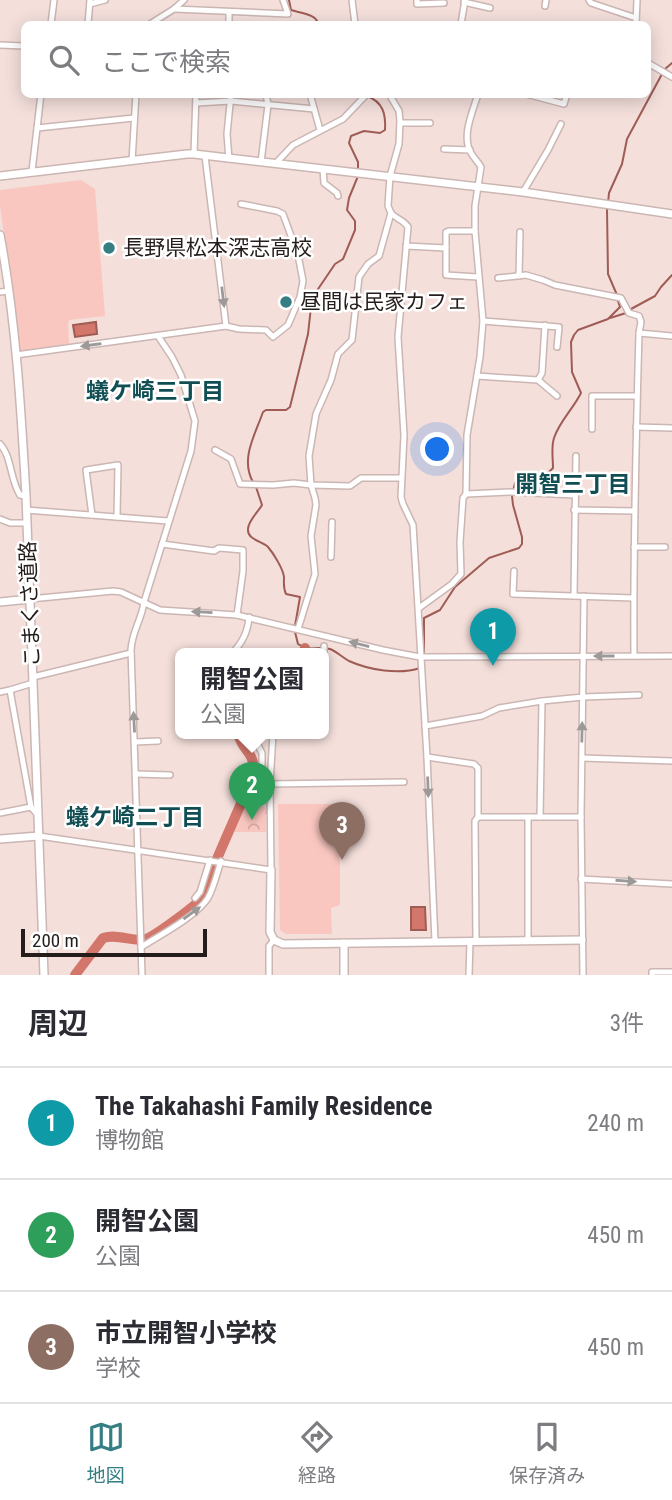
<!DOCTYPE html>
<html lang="ja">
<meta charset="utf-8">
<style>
:root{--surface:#fff;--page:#f2f2f3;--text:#2b2b33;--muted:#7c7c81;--line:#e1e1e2;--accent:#357e84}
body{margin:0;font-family:"Roboto Condensed","Noto Sans JP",sans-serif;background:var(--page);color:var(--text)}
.scale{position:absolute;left:21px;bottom:18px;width:186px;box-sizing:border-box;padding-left:7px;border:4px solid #251d1c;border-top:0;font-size:19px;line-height:24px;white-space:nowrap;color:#251d1c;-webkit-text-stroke:5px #fff;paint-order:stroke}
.you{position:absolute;left:438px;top:450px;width:24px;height:24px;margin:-18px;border:5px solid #fff;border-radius:50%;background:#1a73e8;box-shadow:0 0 0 10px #1a73e833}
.badge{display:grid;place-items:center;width:46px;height:46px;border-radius:50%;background:var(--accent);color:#fff;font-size:23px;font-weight:700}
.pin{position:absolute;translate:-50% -58px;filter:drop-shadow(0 2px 4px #0008)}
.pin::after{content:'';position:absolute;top:37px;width:24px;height:21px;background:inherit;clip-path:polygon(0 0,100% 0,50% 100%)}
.popup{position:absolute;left:175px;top:648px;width:154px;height:91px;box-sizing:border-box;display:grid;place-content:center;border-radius:10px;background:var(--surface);filter:drop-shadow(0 2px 5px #0005);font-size:23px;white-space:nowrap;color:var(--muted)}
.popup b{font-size:26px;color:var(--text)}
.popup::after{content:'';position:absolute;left:50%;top:100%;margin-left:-14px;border:14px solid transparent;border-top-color:var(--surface)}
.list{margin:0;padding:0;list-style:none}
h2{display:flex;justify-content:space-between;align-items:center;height:91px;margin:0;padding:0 28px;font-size:30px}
h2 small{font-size:23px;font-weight:400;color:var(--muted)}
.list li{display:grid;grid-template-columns:46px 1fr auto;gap:21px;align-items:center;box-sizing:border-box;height:112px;padding:0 28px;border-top:2px solid var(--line)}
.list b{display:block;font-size:26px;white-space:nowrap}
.list p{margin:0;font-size:23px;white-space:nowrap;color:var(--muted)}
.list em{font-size:23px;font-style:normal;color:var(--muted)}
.icon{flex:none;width:38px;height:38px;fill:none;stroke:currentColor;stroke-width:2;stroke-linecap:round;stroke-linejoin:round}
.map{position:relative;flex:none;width:672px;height:975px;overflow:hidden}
.search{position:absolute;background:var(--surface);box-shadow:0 4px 18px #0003;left:21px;right:21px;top:21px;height:77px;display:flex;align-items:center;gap:18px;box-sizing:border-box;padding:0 24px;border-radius:10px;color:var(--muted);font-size:26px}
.sheet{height:427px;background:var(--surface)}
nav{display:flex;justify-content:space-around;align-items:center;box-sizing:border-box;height:98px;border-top:2px solid var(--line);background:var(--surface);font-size:19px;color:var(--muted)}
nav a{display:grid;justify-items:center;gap:4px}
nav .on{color:var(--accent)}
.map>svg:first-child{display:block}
.green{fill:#fac7c0}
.park{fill:url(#park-crowns)}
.water{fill:#d3776c;stroke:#9f5c54;stroke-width:2}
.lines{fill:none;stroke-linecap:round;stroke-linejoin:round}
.stream{stroke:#9f5c54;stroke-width:2}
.river{stroke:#d3776c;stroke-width:10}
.minor-casing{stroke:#cbb6b3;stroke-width:8}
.tertiary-casing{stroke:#cbb6b3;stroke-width:10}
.minor{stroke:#fff;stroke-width:5}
.tertiary{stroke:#fff;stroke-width:7}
.oneway{fill:#9d9999}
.poi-dot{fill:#357e84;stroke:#fff;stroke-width:2.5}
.labels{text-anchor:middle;stroke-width:5;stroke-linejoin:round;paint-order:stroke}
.poi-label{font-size:21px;fill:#251d1c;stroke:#fff;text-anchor:start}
.street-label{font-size:21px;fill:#251d1c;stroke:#fff}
.neighbourhood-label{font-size:23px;font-weight:bold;fill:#104e53;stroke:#fff}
</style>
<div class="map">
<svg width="672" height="975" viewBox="0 0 672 975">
<defs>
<pattern id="park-crowns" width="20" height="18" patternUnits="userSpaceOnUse" patternTransform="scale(1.75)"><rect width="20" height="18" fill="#fac7c0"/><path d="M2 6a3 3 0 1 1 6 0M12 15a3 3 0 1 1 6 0" fill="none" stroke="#d6aaa4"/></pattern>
</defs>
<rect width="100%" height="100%" fill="#f4dfdb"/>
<g class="green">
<path d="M81 180 95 189 105 316 69 320 68 325 69 344 20 351 0 206V190Z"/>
<path d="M278 804H340V905L331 908 332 934H286L280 930Z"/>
</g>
<path class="park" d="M245 802 267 808 266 832H232Z"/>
<g class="water">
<path d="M96 322 97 334 75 337 73 325Z"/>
<path d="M411 907H425L426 930H411Z"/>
</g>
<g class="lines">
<g class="stream">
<path d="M289 0 291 10C300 13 317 14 318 24"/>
<path d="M665 69 672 63"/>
<path d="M358 170V162L349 143 351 136 364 131 380 133 385 130C386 114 383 102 367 96"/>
<path d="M608 203 609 193 622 164 627 139 662 74"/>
<path d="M607 209 608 274 617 295"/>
<path d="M631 309 655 296 661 287 672 275"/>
<path d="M610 318 626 313"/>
<path d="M253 482C240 459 255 435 263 412L266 410H286L290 407 308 334 312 298 335 264 343 259 355 230V221L347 210 349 198 358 176"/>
<path d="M256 487 262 505C258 512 248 521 248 529 247 540 262 541 268 547 274 554 283 569 284 577 284 584 283 588 286 594L300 597 295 626"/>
<path d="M295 632 298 644C312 653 316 645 330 649 337 652 342 657 349 661 369 670 399 675 420 668"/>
<path d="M424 654V618L440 610 455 587 489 558 519 548 522 544V537L513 505 512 496 515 483 521 476 543 478 553 468C553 459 551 447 554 438 559 422 573 409 581 393L572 372 571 342 574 335 578 330 608 319 620 307 618 301"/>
</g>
<g class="river">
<path d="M303 654 305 648"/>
<path d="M75 975 103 938C119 933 134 943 146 939 155 936 197 905 203 897 208 888 211 876 214 866 226 837 239 809 251 780 258 750 245 757 238 734"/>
</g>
<defs>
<g id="minor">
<path d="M352 0 355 24"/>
<path d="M417 0V4L444 3"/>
<path d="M589 0 591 3 636 18"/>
<path d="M464 2 490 8"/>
<path d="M90 4 105 0"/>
<path d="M545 6 546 0"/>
<path d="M174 9 288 14 283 0"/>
<path d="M229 12V24"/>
<path d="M51 24 54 0"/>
<path d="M88 24 90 0"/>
<path d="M150 24 174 9 184 0"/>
<path d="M461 24 465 0"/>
<path d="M636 24 637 0"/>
<path d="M0 45 24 46"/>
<path d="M648 63 672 77"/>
<path d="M310 94 320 130"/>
<path d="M526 94 564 104 567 94"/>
<path d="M196 103 231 101 314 109"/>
<path d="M400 123H430"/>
<path d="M37 128 134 118"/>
<path d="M444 149 470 150"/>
<path d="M194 154 196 94"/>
<path d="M205 156 226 326"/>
<path d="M229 159 227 134 231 94"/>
<path d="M132 161 136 94"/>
<path d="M261 162 268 105 266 94"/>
<path d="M275 164 293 145 343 119 367 94"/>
<path d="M323 169 324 183 337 193 338 196"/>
<path d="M32 171 41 94"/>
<path d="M523 192 548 150 561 124"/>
<path d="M391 213C396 219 404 220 408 227L398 337 404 435 401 497 403 504 413 525 427 757 435 941"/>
<path d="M475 231H449L446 232V275L478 277"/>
<path d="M406 246 446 248"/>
<path d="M519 276 520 232"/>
<path d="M498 278 526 275 543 280 555 285 621 298 629 313 639 316 641 322 639 333"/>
<path d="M0 292 9 291"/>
<path d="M483 321 559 327 557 347"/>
<path d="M16 355 226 326 239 329 266 330 273 337 288 325 300 297 303 281 298 255 283 214 277 211 241 204"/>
<path d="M477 376 538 380 542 373 545 325"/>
<path d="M538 380 557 396"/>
<path d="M636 427 672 428"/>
<path d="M592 429V396H636"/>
<path d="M0 444C12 457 10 480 20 495L26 496"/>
<path d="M215 450 231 459 240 484 273 485 294 483 311 485 350 486 361 478H401"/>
<path d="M466 494 510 492 575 495"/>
<path d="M26 510 168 521"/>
<path d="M574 510 634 511"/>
<path d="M92 515 86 470 118 465 117 517"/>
<path d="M0 519 10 523H26"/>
<path d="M162 544 214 551 219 548 243 550V571L237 615"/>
<path d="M634 547H665"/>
<path d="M331 557 332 522"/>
<path d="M514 571 513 594 633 598"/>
<path d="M574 596 576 456"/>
<path d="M30 599 113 591 121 592 160 610 237 615 383 650 420 657 672 656"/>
<path d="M419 608 452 584 461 574 460 542 463 498 466 494 467 435 480 357 483 321 475 231V206L481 167C478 162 474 158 471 153 461 136 473 111 478 94"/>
<path d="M298 629 315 574 311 536 316 505 315 498 311 485 309 456 316 414 331 380 338 354 352 340 359 277 368 264 379 256 391 213 388 206 390 176 399 144 400 121 399 111 389 94"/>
<path d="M231 654C242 644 248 631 249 617"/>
<path d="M324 654V646"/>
<path d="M634 656C633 548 636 441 639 333L672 336"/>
<path d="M33 677 131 653"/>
<path d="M10 690 31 807 38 815"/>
<path d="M0 692 10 690 33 683"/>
<path d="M425 726 482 716 499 708 542 701 583 697 639 695"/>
<path d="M252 734 262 753V784L269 796"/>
<path d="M135 742 158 741"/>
<path d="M427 757 474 764 478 768V817L475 821 476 941"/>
<path d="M582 758 672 761"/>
<path d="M136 774 170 775"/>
<path d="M270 784 273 734"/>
<path d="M0 813 31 807"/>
<path d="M478 817H581"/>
<path d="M540 817 542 701"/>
<path d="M39 836 271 870 270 784 404 782"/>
<path d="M581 879 672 884"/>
<path d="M195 898 200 892 210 860"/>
<path d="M528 941V817"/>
<path d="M141 947C159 936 198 915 208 898 214 887 217 873 221 861"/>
<path d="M142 975 131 650C132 631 142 619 144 602L191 451 195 421 181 375 172 357 158 336"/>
<path d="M269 975V946L274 940"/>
<path d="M469 975 470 941"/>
<path d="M583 975 581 817 584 596"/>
<path d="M652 975V972H672"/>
</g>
<g id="tertiary">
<path d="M0 176 187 154H194L523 192 672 214"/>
<path d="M0 235C16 321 21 409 26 496L44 975"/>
<path d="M0 602 30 599"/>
<path d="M0 839 39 836"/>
<path d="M271 870 270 932 274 940 283 944 582 940"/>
<path d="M344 943V975"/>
</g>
</defs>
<use href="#minor" class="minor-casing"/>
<use href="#tertiary" class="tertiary-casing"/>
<use href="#minor" class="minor"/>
<use href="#tertiary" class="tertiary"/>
</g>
<defs><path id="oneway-solid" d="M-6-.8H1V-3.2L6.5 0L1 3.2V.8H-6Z" transform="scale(1.75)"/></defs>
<g class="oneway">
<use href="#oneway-solid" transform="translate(223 297) rotate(83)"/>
<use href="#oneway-solid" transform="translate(91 345) rotate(172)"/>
<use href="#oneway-solid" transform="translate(202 612) rotate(-177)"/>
<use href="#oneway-solid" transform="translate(359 644) rotate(-166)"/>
<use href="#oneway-solid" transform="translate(604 656) rotate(180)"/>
<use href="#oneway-solid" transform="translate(134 722) rotate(-93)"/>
<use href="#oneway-solid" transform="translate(582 732) rotate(-89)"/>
<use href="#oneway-solid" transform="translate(428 787) rotate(88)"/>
<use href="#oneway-solid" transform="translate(626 881) rotate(4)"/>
<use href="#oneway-solid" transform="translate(192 913) rotate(-36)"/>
</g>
<g class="poi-dot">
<circle cx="109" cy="248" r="7"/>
<circle cx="286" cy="302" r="7"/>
</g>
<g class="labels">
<g class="poi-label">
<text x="123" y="255">長野県松本深志高校</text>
<text x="300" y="309">昼間は民家カフェ</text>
</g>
<g class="street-label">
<text transform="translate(30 604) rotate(-92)" y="7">こまくさ道路</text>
</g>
<g class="neighbourhood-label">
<text x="155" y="399">蟻ケ崎三丁目</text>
<text x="573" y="492">開智三丁目</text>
<text x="135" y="825">蟻ケ崎二丁目</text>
</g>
</g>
</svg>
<div class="scale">200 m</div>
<div class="you"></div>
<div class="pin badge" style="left:493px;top:666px;background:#0f9aa8">1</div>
<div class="pin badge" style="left:252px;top:820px;background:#2e9e5b">2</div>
<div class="popup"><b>開智公園</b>公園</div>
<div class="pin badge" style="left:342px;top:860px;background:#8d6e63">3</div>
<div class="search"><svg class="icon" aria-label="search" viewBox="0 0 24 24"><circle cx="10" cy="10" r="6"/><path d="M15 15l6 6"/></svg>ここで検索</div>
</div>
<section class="sheet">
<h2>周辺<small>3件</small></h2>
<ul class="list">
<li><span class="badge" style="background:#0f9aa8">1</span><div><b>The Takahashi Family Residence</b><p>博物館</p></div><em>240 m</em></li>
<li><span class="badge" style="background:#2e9e5b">2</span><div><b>開智公園</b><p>公園</p></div><em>450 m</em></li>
<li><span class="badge" style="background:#8d6e63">3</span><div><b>市立開智小学校</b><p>学校</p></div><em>450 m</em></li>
</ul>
</section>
<nav>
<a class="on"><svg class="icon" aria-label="map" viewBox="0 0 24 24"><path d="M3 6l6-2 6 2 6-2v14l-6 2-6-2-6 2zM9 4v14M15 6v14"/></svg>地図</a>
<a><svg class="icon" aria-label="directions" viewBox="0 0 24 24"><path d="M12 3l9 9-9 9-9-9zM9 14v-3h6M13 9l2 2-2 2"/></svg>経路</a>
<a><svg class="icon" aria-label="saved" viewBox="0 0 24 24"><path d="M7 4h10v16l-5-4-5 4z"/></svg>保存済み</a>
</nav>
